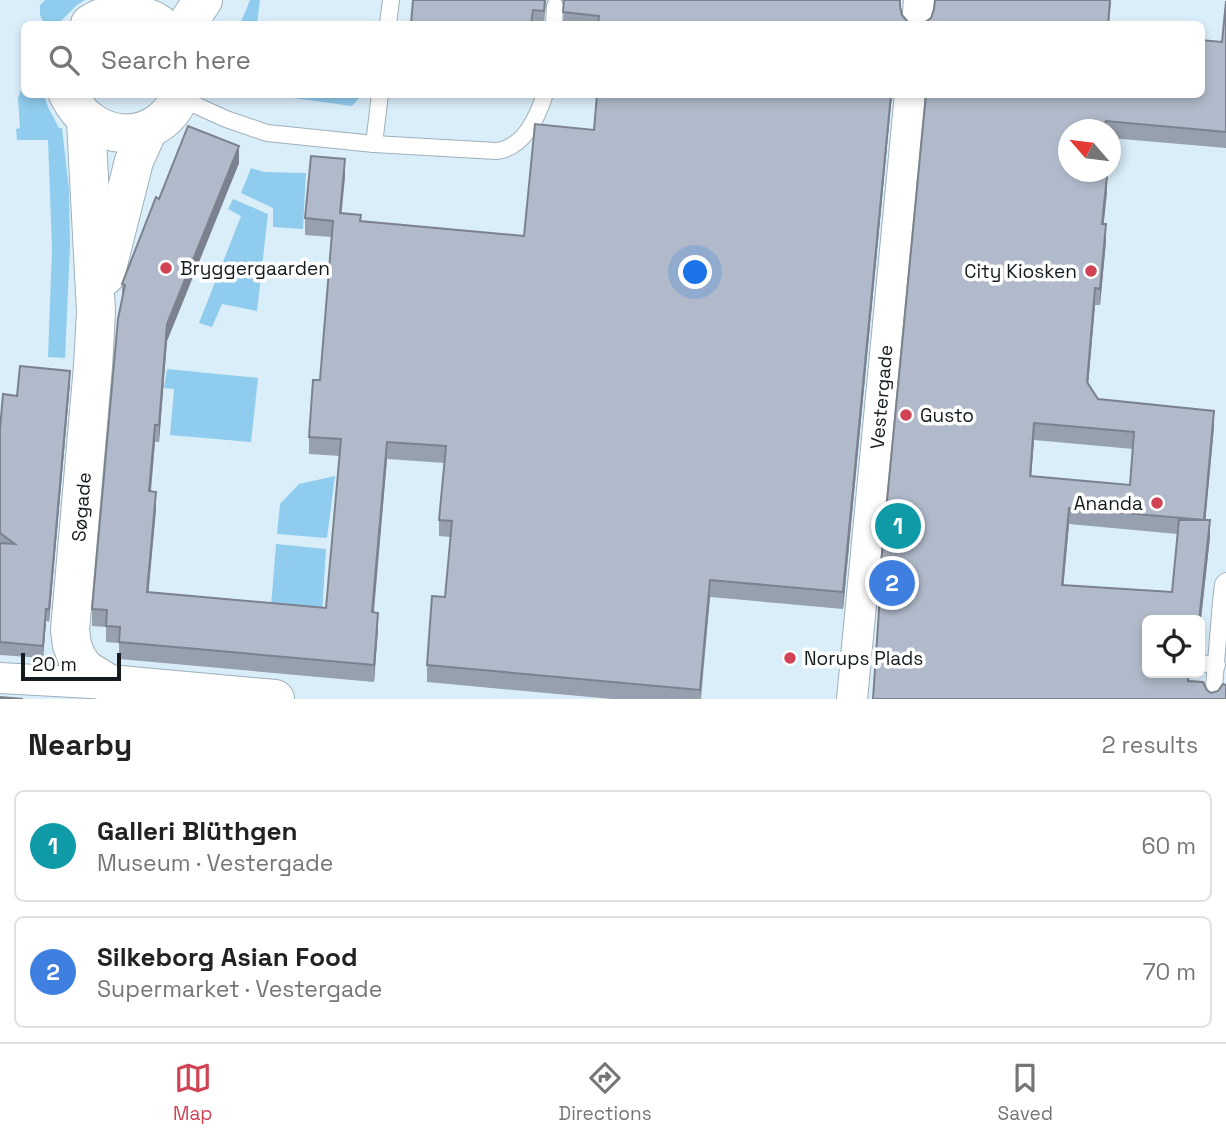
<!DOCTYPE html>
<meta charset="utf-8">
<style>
:root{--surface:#fff;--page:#f2f2f2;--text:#222;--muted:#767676;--line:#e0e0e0;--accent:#d24255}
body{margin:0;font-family:"Space Grotesk",sans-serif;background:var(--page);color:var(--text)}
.controls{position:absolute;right:21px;bottom:21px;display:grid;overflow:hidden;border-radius:10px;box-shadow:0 4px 10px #0003}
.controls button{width:63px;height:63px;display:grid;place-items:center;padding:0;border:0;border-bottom:2px solid var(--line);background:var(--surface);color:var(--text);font:35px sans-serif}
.compass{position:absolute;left:1058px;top:119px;width:63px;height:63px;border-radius:50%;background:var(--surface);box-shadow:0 4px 10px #0003;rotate:298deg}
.scale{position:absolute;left:21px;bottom:18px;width:100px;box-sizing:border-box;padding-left:7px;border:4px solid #151c20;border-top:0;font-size:19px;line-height:24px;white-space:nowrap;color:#151c20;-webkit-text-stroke:5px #fff;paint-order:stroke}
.you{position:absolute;left:696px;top:273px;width:24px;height:24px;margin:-18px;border:5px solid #fff;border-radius:50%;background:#1a73e8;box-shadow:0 0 0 10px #1a73e833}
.badge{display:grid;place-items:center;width:46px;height:46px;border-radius:50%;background:var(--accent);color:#fff;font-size:23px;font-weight:700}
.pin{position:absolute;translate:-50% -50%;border:4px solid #fff;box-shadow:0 2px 7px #0006}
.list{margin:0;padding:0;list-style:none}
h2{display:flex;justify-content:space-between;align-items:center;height:91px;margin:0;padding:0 28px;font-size:30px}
h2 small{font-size:23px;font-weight:400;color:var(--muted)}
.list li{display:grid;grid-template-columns:46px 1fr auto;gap:21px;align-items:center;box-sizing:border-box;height:112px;margin:0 14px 14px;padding:0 14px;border:2px solid var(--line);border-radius:10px}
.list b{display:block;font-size:26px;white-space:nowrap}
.list p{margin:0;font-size:23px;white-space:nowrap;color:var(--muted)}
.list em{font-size:23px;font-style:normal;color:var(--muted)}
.icon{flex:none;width:38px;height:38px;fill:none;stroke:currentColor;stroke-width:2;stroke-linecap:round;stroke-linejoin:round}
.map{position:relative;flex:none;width:1226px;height:699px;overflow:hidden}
.search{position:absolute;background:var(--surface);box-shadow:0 4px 10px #0003;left:21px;right:21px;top:21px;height:77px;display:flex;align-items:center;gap:18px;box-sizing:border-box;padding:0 24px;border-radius:10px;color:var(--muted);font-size:26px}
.sheet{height:343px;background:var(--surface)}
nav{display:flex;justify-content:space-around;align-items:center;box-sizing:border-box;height:98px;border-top:2px solid var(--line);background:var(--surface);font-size:19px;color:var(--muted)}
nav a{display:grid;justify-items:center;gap:4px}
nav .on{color:var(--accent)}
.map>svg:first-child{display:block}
.green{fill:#8fcced}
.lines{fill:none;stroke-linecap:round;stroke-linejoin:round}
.lane-casing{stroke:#9db0bb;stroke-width:18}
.street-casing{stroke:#9db0bb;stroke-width:32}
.secondary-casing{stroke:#9db0bb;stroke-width:40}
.lane{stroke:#fff;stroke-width:16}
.street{stroke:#fff;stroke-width:30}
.secondary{stroke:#fff;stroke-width:38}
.wall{fill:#97a0ae;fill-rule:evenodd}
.shaded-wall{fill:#7b828d}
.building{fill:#b0baca;stroke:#7b828d;stroke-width:2;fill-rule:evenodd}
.poi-dot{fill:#d24255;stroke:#fff;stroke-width:2.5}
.labels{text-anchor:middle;stroke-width:7;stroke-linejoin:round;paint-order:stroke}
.poi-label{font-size:19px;fill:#151c20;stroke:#fff;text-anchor:start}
.street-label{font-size:19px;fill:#151c20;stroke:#fff}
</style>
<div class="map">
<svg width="1226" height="699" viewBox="0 0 1226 699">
<rect width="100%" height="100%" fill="#daeefa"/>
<g class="green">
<path d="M45 0H85L77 5 58 24H44L40 15V5Z"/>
<path d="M250 0H260L257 24H240Z"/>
<path d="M24 80V94L44 95 48 107 59 128H62L69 189 70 246 65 358 48 357 52 249 48 140H17L16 129 20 128 18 99Z"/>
<path d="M326 95 346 97 347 95H362L352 106 272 95Z"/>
<path d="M251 168 264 172 306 173 303 229 273 227V208L241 193Z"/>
<path d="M233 199 268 214 257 311 222 304 212 327 199 323 241 216 228 209Z"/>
<path d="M167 369 258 378 251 442 170 435 174 389 164 388Z"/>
<path d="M335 476 327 538 277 534 280 504 299 484Z"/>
<path d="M276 544 326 549 322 614 271 607Z"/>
</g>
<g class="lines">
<defs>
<g id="lane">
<path d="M388 24 391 0"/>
<path d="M554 24 555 6"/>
<path d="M180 98 226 119 267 133 374 144 496 151C524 148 537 118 545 94"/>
<path d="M374 144 380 94"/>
<path d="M1200 663 1217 665"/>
<path d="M1213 699 1221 602 1223 584 1226 581"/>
</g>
<g id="street">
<path d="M917 24 919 0"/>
<path d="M0 678 109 684"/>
<path d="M852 699 910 94"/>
</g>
<g id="secondary">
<path d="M90 24C111 10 138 10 159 24"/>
<path d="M187 24 203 0"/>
<path d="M68 94C92 145 159 148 181 94"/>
<path d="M86 120 96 312 93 366 70 630 72 645 77 658 85 669 109 684 275 699"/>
<path d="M105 276 134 161 148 130"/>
</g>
</defs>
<use href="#lane" class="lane-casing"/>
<use href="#street" class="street-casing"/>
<use href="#secondary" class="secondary-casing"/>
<use href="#lane" class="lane"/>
<use href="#street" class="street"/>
<use href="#secondary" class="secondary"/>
</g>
<g class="wall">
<path d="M413 0H547L546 1 544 24H411Z"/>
<path d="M562 0H901V11L902 15 908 22 915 24H563L564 3Z"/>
<path d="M1226 1V148L1110 138V130H1068L1095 174 1107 192 1103 224 1106 241 1100 305H1095L1088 384 1098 399 1214 427 1205 520 1210 537 1200 628 1147 620 1190 681 1207 690 1226 699 878 612V595L926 94 1222 42ZM1034 440 1133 449 1130 485 1031 476ZM1069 524 1177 534 1172 592 1063 585Z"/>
<path d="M892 94 843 609 710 597 701 699H612L427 682V665L445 597 451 537 439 536V520L445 463 387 459 374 612 378 629 374 682 119 659V643L106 642V627L92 626V609L122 301V284L159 199 239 163 167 341 159 442H155L151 491 156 509 148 592 326 608 340 456 309 454V437L320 380 332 237 305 235V218L345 176 341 213 361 221 524 236 594 130Z"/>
<path d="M70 383 49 622 46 621 43 658 0 655V429L17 396Z"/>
</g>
<g class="shaded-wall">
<path d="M1110 0H1111L1109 24H1108Z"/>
<path d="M891 94H892L843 609V592Z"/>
<path d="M239 146V163L167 341 159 442V425L167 324Z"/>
<path d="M345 159V176L340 230V213Z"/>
<path d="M1107 176V192L1102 241V224Z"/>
<path d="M1106 224V241L1100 305V289Z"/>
<path d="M1095 288V305L1087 398V382Z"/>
<path d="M70 371V383L49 622V609Z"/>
<path d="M1214 411V427L1204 536V520Z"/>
<path d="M1034 423V440L1030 492V476Z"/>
<path d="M155 425V442L149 508V491Z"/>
<path d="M387 442V459L372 629V612Z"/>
<path d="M156 492V509L147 609V592Z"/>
<path d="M1069 508V524L1062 602V585Z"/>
<path d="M1210 520V537L1200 628V620H1199Z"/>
<path d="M710 580V597L700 699V690Z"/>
<path d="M46 609V621L43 658V646Z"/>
<path d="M378 613V629L374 682V665Z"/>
</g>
<g class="building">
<path d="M413 0H545L544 11 533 10 531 24H411Z"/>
<path d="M564 0H900V6L902 15 908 22 915 24H598L599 16 563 12Z"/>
<path d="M935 0H1110L1108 24H915L924 23 931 18 934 9Z"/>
<path d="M1226 1V132L1106 121 1105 123H1098L1097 130H1068V172H1093V174L1107 176 1102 224H1106L1100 289 1095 288 1087 382 1098 399 1214 411 1204 520 1069 508 1062 585 1172 592 1179 520H1210L1199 620H1147V673H1189L1188 681 1203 682 1207 690 1211 693 1218 691 1223 684 1226 685V699H873L880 595H878L926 94H1201V40L1222 42ZM1034 423 1134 432 1130 485 1030 476Z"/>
<path d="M597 94H891L843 592 710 580 700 690 427 665 432 596 445 597 452 521 439 520 446 446 387 442 372 612 378 613 374 665 119 642 120 627 106 626 107 610 92 609 118 319 125 285 122 284 156 197 159 199 188 126 239 146 167 324 159 425H155L149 491 156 492 147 592 326 608 341 439 309 437 313 380H320L333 221 305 218 311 156 345 159 340 213 361 215 360 221 524 236 535 124 594 130Z"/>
<path d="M20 366 70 371 49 609H46L43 646 0 642V543L15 544 0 533V429L3 394 17 396Z"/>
<path d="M0 697 23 699H0Z"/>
</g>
<g class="poi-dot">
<circle cx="166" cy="268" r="7"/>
<circle cx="1091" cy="271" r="7"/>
<circle cx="906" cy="415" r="7"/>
<circle cx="1157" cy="503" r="7"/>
<circle cx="790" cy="658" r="7"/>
</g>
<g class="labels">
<g class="poi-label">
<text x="180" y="275">Bryggergaarden</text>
<text x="1077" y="278" text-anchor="end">City Kiosken</text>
<text x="920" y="422">Gusto</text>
<text x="1143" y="510" text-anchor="end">Ananda</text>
<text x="804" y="665">Norups Plads</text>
</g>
<g class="street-label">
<text transform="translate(881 397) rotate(-85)" y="7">Vestergade</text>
<text transform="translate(81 507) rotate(-85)" y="7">Søgade</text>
</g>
</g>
</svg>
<div class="controls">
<button><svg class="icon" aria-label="locate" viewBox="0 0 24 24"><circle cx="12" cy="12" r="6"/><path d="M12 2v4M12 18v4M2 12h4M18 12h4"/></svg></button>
</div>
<svg class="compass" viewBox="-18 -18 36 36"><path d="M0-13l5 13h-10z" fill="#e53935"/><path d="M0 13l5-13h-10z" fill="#767676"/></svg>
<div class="scale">20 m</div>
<div class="you"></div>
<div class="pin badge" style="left:898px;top:526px;background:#0f9aa8">1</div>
<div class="pin badge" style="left:892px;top:583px;background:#3f7fe0">2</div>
<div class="search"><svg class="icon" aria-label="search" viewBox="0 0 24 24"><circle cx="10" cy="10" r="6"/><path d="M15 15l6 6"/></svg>Search here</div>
</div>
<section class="sheet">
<h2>Nearby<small>2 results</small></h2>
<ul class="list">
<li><span class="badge" style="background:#0f9aa8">1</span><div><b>Galleri Blüthgen</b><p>Museum · Vestergade</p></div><em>60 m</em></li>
<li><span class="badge" style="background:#3f7fe0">2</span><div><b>Silkeborg Asian Food</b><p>Supermarket · Vestergade</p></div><em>70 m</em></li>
</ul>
</section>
<nav>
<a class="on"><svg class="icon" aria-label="map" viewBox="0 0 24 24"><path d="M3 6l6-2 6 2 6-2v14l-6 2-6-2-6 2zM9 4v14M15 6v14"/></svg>Map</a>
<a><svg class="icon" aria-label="directions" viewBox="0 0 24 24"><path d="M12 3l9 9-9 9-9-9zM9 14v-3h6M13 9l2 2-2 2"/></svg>Directions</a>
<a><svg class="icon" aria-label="saved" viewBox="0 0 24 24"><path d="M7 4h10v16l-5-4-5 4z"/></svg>Saved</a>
</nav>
